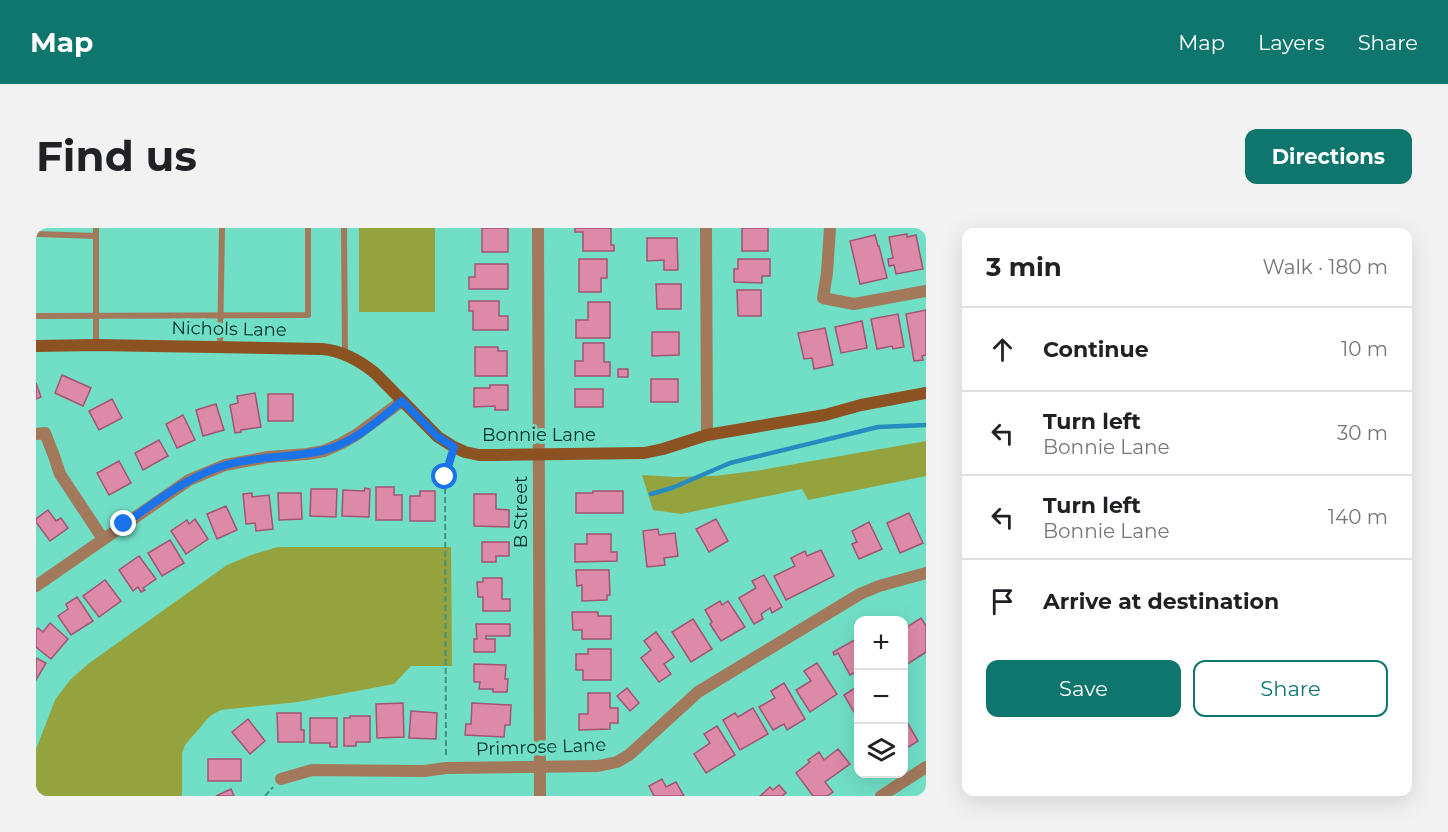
<!DOCTYPE html>
<meta charset="utf-8">
<style>
:root{--surface:#fff;--page:#f2f2f2;--text:#202124;--muted:#757577;--line:#e0e0e0;--accent:#0f766e}
body{margin:0;font-family:Montserrat,sans-serif;background:var(--page);color:var(--text)}
.controls{position:absolute;right:18px;bottom:18px;display:grid;overflow:hidden;border-radius:12px;box-shadow:0 6px 24px #0002}
.controls button{width:54px;height:54px;display:grid;place-items:center;padding:0;border:0;border-bottom:2px solid var(--line);background:var(--surface);color:var(--text);font:30px sans-serif}
.stop{position:absolute;width:18px;height:18px;margin:-14px;border:4px solid #1a73e8;border-radius:50%;background:#fff}
.stop.end{background:#1a73e8;border-color:#fff;box-shadow:0 2px 6px #0008}
.list{margin:0;padding:0;list-style:none}
h2{display:flex;justify-content:space-between;align-items:center;height:78px;margin:0;padding:0 24px;font-size:26px}
h2 small{font-size:20px;font-weight:400;color:var(--muted)}
.list li{display:grid;grid-template-columns:39px 1fr auto;gap:18px;align-items:center;box-sizing:border-box;height:84px;padding:0 24px;border-top:2px solid var(--line)}
.list b{display:block;font-size:22px;white-space:nowrap}
.list p{margin:0;font-size:20px;white-space:nowrap;color:var(--muted)}
.list em{font-size:20px;font-style:normal;color:var(--muted)}
.actions{display:flex;gap:12px;padding:18px 24px}
.actions a{flex:1;padding:14px 0;border:2px solid var(--accent);border-radius:12px;text-align:center;font-size:21px;color:var(--accent)}
.actions .main{background:var(--accent);color:#fff}
.icon{flex:none;width:33px;height:33px;fill:none;stroke:currentColor;stroke-width:2;stroke-linecap:round;stroke-linejoin:round}
.map{position:relative;flex:none;width:890px;height:568px;overflow:hidden;border-radius:12px}
header{display:flex;align-items:center;gap:36px;box-sizing:border-box;height:84px;padding:0 30px;background:var(--accent);color:#fff}
header strong{font-size:28px}
nav{display:flex;gap:33px;margin-inline-start:auto;font-size:21px}
.intro{display:flex;align-items:center;justify-content:space-between;box-sizing:border-box;height:144px;padding:0 36px}
h1{margin:0;font-size:42px}
.button{padding:15px 27px;border-radius:12px;background:var(--accent);color:#fff;font-size:21px;font-weight:700}
main{display:flex;gap:36px;padding:0 36px}
aside{flex:1;background:var(--surface);border-radius:12px;box-shadow:0 6px 24px #0002}
.map>svg:first-child{display:block}
.green{fill:#95a33f}
.lines{fill:none;stroke-linecap:round;stroke-linejoin:round}
.stream{stroke:#268bbf;stroke-width:4.5}
.building{fill:#dd89a8;stroke:#a25472;stroke-width:1.5}
.path{stroke:#409381;stroke-width:2;stroke-dasharray:6 3;stroke-linecap:butt}
.lane{stroke:#a3795c;stroke-width:6}
.street{stroke:#a3795c;stroke-width:12}
.secondary{stroke:#8d5221;stroke-width:12}
.route{stroke:#1a73e8;stroke-width:8}
.labels{text-anchor:middle;stroke-width:6;stroke-linejoin:round;paint-order:stroke}
.street-label{font-size:18px;fill:#003229;stroke:#71dfc6}
</style>
<header>
<strong>Map</strong>
<nav><a>Map</a><a>Layers</a><a>Share</a></nav>
</header>
<div class="intro"><h1>Find us</h1><a class="button">Directions</a></div>
<main>
<div class="map">
<svg width="890" height="568" viewBox="0 0 890 568">
<rect width="100%" height="100%" fill="#71dfc6"/>
<g class="green">
<rect x="323" y="0" width="76" height="84"/>
<path d="M890 213V248L772 272 766 261 645 286 617 282 606 247 640 249 678 248 719 243Z"/>
<path d="M242 319H415L416 438H375L358 456 262 474 185 482 174 488 149 517 146 525V568H0V521L9 498 19 472 34 452 52 436 191 337 215 327Z"/>
</g>
<g class="lines">
<path class="stream" d="M615 266 636 260 694 235 842 199 890 197"/>
</g>
<g class="building">
<rect x="446" y="0" width="26" height="24"/>
<path d="M539 0H575V17H578V23H547V4H539Z"/>
<rect x="706" y="0" width="26" height="23"/>
<path d="M871 6V9L880 7 887 41 860 46 858 37 853 38 852 31 857 30 853 9Z"/>
<path d="M839 7 842 18H843L851 50 824 56 814 13Z"/>
<path d="M611 10H641L642 42H628V32L611 33Z"/>
<path d="M543 31H571V50H565V64H543Z"/>
<path d="M702 31H734V48H726V55L698 54V41H702Z"/>
<path d="M439 36H472V61H433V49H439Z"/>
<path d="M620 56H645V81H621Z"/>
<path d="M701 62H725V88H702Z"/>
<path d="M433 73H463V88H472V102H437V83H433Z"/>
<path d="M552 74H574V110H540V92H552Z"/>
<path d="M890 82V127L886 128 887 132 878 133 870 86Z"/>
<path d="M862 86 868 119 857 121 856 118 841 121 835 91Z"/>
<path d="M826 93 831 120 805 125 799 99Z"/>
<path d="M789 100 797 137 778 141 776 130 768 131 762 105Z"/>
<path d="M616 104H643V127L616 128Z"/>
<path d="M547 115H568V134H574V148H539V133H547Z"/>
<path d="M439 119H462V123H471V148H439Z"/>
<rect x="582" y="141" width="10" height="8"/>
<path d="M26 147 55 160 47 178 19 165Z"/>
<rect x="615" y="151" width="27" height="23"/>
<path d="M0 155 5 169 0 171Z"/>
<path d="M454 157H472V182H459V178L438 179V160H454Z"/>
<rect x="539" y="161" width="28" height="18"/>
<path d="M219 165 225 199 205 202V204L199 205 194 177 202 175 201 168Z"/>
<rect x="232" y="166" width="25" height="27"/>
<path d="M76 171 86 190 63 202 53 183Z"/>
<path d="M180 176 188 202 167 208 160 182Z"/>
<path d="M147 187 159 212 141 220 130 196Z"/>
<path d="M123 212 132 228 107 242 99 225Z"/>
<path d="M83 233 95 255 73 267 61 245Z"/>
<path d="M340 259H358V267H366V292H340Z"/>
<path d="M329 260 334 261 333 289 306 288 307 262 328 263Z"/>
<path d="M275 261H301L300 289 274 288Z"/>
<path d="M384 263H399V293H374V268H384Z"/>
<path d="M557 263H587V285H540V265H557Z"/>
<path d="M216 265V269L233 267 237 301 220 303 219 295 210 296 207 266Z"/>
<path d="M242 265H265L266 291 243 292Z"/>
<path d="M438 266H460V281L473 282V299L438 298Z"/>
<path d="M190 278 201 302 181 311 171 286Z"/>
<path d="M12 282 20 293 25 290 32 300 14 313 0 294V291Z"/>
<path d="M873 285 887 315 864 325 851 295Z"/>
<path d="M159 291 172 311 150 326 135 303 151 292 153 296Z"/>
<path d="M680 291 692 313 673 324 660 301Z"/>
<path d="M833 294 846 321 823 331 816 316 821 314 816 303Z"/>
<path d="M622 301 623 307 639 305 642 328 628 330 629 337 611 339 607 303Z"/>
<path d="M551 306H575V324H581V333L539 334V316H551Z"/>
<path d="M134 312 148 335 126 348 112 325Z"/>
<path d="M446 314H473V328H460V334H446Z"/>
<path d="M785 322 798 348 750 372 738 348 759 338 755 330 769 323 771 328Z"/>
<path d="M103 328 120 351 107 360 109 362 105 364 102 359 97 363 83 342Z"/>
<path d="M540 342H573L574 367H571V372L546 373V357L541 358Z"/>
<path d="M728 347 746 379 736 385 734 380 725 386 727 391 718 396 703 370 720 360 716 353Z"/>
<path d="M447 350H466V371H474V383H447V369H442L441 354H447Z"/>
<path d="M69 352 85 373 63 389 47 368Z"/>
<path d="M41 369 57 393 35 407 22 388 32 381 30 376Z"/>
<path d="M684 373 686 377 692 373 709 399 685 413 674 396 676 394 669 382Z"/>
<path d="M536 384H562V388H575V411H546V402H537Z"/>
<path d="M885 390 890 398V424L870 437 868 433V401Z"/>
<path d="M657 391 676 421 655 434 636 404Z"/>
<path d="M14 395 32 411 15 431 0 419V402L2 400 7 404Z"/>
<path d="M440 396H474V408H450V411H459V424H438V411H441Z"/>
<path d="M620 404 638 429 628 436 635 446 623 454 605 430 615 422 608 413Z"/>
<path d="M822 410V443L814 447 802 425 798 427 797 424Z"/>
<path d="M552 421H575V452H547V442H540V426H552Z"/>
<path d="M0 430 10 435 0 452Z"/>
<path d="M781 435 801 466 774 484 760 462 775 453 768 443Z"/>
<path d="M438 436 470 437 469 451H472L471 464H457V461H443L444 454H438Z"/>
<path d="M748 455 769 491 751 502 748 496 737 502 723 479 739 470 735 463Z"/>
<path d="M822 458V481L818 484 808 467Z"/>
<path d="M591 460 603 475 594 483 581 468Z"/>
<path d="M552 465H574V480H582V495H574V501L543 502V486H552Z"/>
<path d="M367 475 368 509 341 510 340 476Z"/>
<path d="M436 475 475 477 474 497H469L468 509 429 507 430 496H435Z"/>
<path d="M717 480 732 506 704 522 687 492 699 485 702 489Z"/>
<path d="M375 483 401 485 400 511 373 510Z"/>
<path d="M241 485H265V502H268V514H242Z"/>
<path d="M314 488H334V514H320V518H308V490H314Z"/>
<path d="M868 489 882 513 868 522Z"/>
<path d="M274 490H301V519H294V515H274Z"/>
<path d="M212 491 229 513 214 526 196 504Z"/>
<path d="M681 498 699 527 670 545 658 526 674 515 668 506Z"/>
<path d="M802 521 814 536 789 554 797 564 791 568H777L760 545 774 534 772 532 783 524 788 532Z"/>
<rect x="172" y="531" width="33" height="22"/>
<path d="M626 551 630 559 640 554 648 568H618L613 558Z"/>
<path d="M743 557 750 565 746 568H724L734 559 737 562Z"/>
<path d="M195 561 198 568H180Z"/>
</g>
<g class="lines">
<g class="path">
<path d="M410 527 409 249 414 231"/>
<path d="M229 568 237 559"/>
</g>
<g class="lane">
<path d="M60 0V117"/>
<path d="M308 0 309 125"/>
<path d="M0 6 60 8"/>
<path d="M0 88 272 87V0"/>
<path d="M184 119 186 0"/>
</g>
<g class="street">
<path d="M502 0 504 568"/>
<path d="M670 0 671 207"/>
<path d="M794 0 791 45 787 70 818 76 890 63"/>
<path d="M0 206 9 205 18 228 24 246 67 311"/>
<path d="M0 358 153 252 189 237 232 229 271 226 288 223 306 215 320 207 366 173"/>
<path d="M245 551 276 542 388 543 410 540 562 538 581 534 593 527 662 464 824 366 843 358 890 345"/>
<path d="M845 568 890 539"/>
</g>
<path class="secondary" d="M0 118 60 117 286 121C307 123 323 132 339 145L402 209 418 219 429 224 443 227H460L608 225 627 221 671 207 789 187 825 177 890 165"/>
</g>
<g class="lines">
<path class="route" d="M88 296C120 274 152 248 190 237 221 228 254 230 285 223 316 216 342 193 366 173L402 209 418 219 409 249"/>
</g>
<g class="labels">
<g class="street-label">
<text transform="translate(193 101) rotate(1)" y="6">Nichols Lane</text>
<text x="503" y="213">Bonnie Lane</text>
<text transform="translate(485 284) rotate(-90)" y="6">B Street</text>
<text transform="translate(505 519) rotate(-2)" y="6">Primrose Lane</text>
</g>
</g>
</svg>
<div class="controls">
<button>+</button>
<button>−</button>
<button><svg class="icon" aria-label="layers" viewBox="0 0 24 24"><path d="M12 4l9 5-9 5-9-5zM3 14l9 5 9-5"/></svg></button>
</div>
<div class="stop" style="left:409px;top:249px"></div>
<div class="stop end" style="left:88px;top:296px"></div>
</div>
<aside>
<h2>3 min<small>Walk · 180 m</small></h2>
<ul class="list">
<li><svg class="icon" aria-label="ahead" viewBox="0 0 24 24"><path d="M12 20V5M6 11l6-6 6 6"/></svg><div><b>Continue</b></div><em>10 m</em></li>
<li><svg class="icon" aria-label="left" viewBox="0 0 24 24"><path d="M17 20v-9H6M10 6l-5 5 5 5"/></svg><div><b>Turn left</b><p>Bonnie Lane</p></div><em>30 m</em></li>
<li><svg class="icon" aria-label="left" viewBox="0 0 24 24"><path d="M17 20v-9H6M10 6l-5 5 5 5"/></svg><div><b>Turn left</b><p>Bonnie Lane</p></div><em>140 m</em></li>
<li><svg class="icon" aria-label="arrive" viewBox="0 0 24 24"><path d="M6 21V4h12l-3 4 3 4H6"/></svg><div><b>Arrive at destination</b></div></li>
</ul>
<div class="actions"><a class="main">Save</a><a>Share</a></div>
</aside>
</main>
